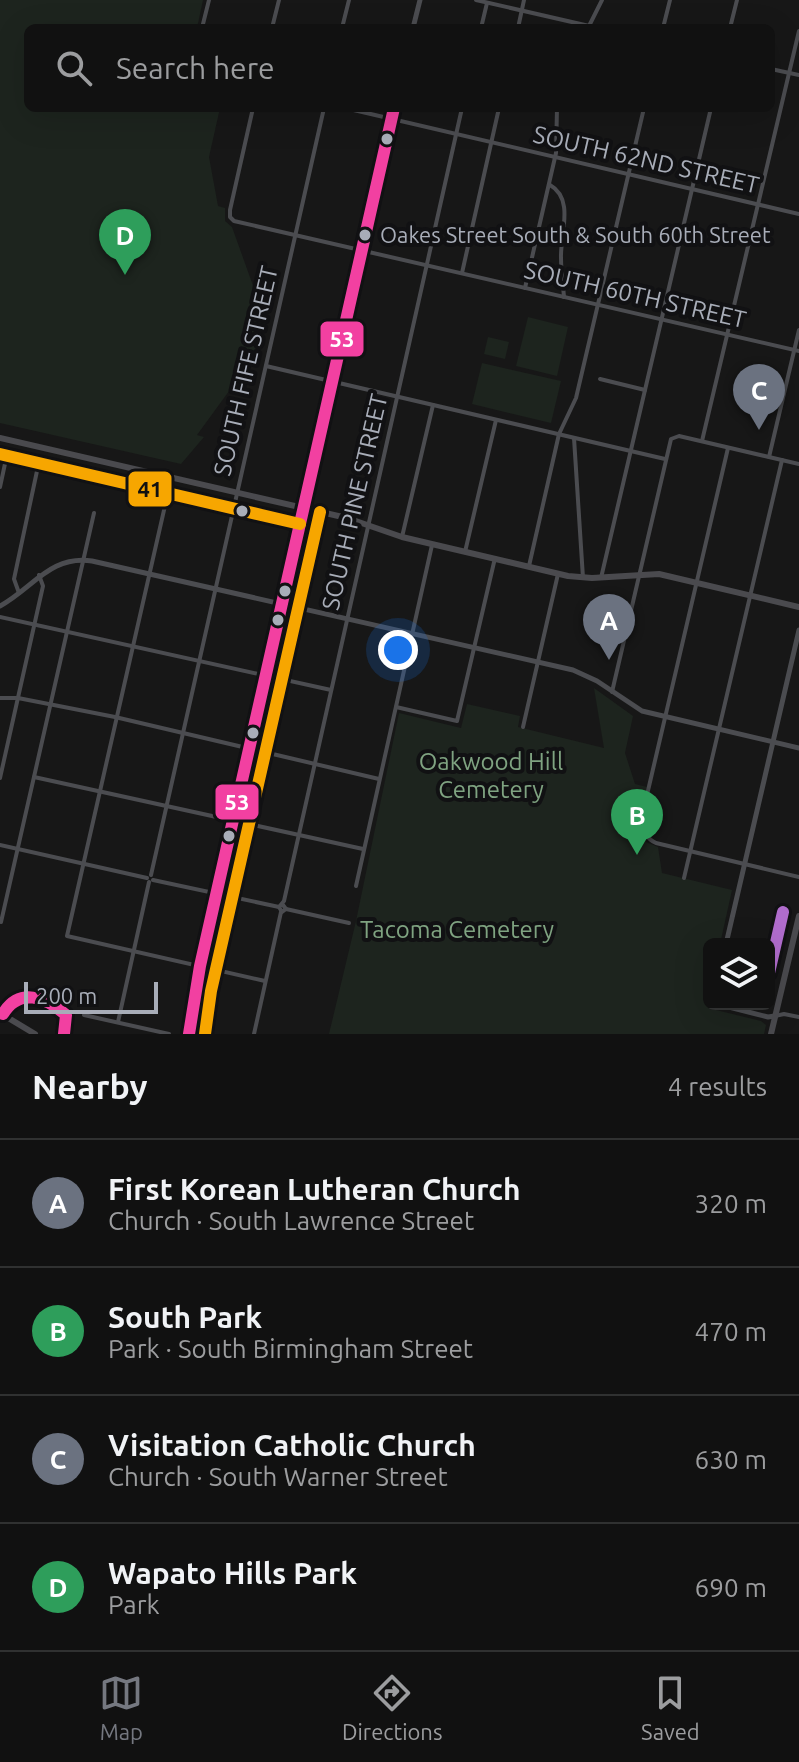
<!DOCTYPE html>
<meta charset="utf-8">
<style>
:root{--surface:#111;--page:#1e1f1f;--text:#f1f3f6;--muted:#9c9d9f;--line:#303131;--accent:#757880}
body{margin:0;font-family:Ubuntu,sans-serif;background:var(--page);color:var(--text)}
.controls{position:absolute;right:24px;bottom:24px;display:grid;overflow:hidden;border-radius:12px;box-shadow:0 8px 32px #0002}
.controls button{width:72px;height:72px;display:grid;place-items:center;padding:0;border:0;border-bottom:2px solid var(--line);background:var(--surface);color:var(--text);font:40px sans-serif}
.scale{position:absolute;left:24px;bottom:20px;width:134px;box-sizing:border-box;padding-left:8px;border:4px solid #a8adb8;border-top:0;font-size:22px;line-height:28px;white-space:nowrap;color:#a8adb8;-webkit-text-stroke:6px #111113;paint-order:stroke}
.you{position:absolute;left:398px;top:650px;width:28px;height:28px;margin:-20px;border:6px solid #fff;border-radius:50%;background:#1a73e8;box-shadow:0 0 0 12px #1a73e833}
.badge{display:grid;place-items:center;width:52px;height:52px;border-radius:50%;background:var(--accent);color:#fff;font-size:26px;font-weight:700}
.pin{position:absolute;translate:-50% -66px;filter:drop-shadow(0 2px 4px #0008)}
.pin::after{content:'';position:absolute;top:42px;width:28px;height:24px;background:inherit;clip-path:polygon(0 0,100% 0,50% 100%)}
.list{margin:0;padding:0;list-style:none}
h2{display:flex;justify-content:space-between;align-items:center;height:104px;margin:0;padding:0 32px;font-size:34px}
h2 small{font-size:26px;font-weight:400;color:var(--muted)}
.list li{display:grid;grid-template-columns:52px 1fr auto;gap:24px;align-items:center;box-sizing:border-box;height:128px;padding:0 32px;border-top:2px solid var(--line)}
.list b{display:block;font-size:30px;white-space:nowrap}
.list p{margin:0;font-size:26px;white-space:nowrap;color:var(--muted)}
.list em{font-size:26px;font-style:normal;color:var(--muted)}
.icon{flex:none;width:44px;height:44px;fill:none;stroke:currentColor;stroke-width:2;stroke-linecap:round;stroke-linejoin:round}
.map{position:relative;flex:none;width:799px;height:1034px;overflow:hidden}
.search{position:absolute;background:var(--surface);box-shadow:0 8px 32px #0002;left:24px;right:24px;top:24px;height:88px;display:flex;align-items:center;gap:20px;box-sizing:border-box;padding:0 28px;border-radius:12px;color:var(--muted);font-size:30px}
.sheet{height:616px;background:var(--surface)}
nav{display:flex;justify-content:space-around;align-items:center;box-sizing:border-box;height:112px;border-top:2px solid var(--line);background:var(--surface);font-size:22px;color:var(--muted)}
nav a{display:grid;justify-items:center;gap:4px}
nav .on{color:var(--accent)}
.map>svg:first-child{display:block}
.green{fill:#1d241e}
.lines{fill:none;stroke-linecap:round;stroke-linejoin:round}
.minor{stroke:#4b4c50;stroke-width:4}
.tertiary{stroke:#4b4c50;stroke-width:5}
.secondary{stroke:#4a4a4e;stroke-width:6}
.bus-1-casing{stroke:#111113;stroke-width:18}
.bus-2-casing{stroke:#111113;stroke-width:18}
.bus-3-casing{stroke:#111113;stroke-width:18}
.bus-1{stroke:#f240a1;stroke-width:12}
.bus-2{stroke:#f7a600;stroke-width:12}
.bus-3{stroke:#b06ccc;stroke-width:12}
.bus-dot{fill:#a8adb8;stroke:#111113;stroke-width:3}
.labels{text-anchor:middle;stroke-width:8;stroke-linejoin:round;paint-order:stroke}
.bus-label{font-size:22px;fill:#a8adb8;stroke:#111113;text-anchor:start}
.street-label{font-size:24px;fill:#a8adb8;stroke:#111113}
.park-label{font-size:24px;fill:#7fa381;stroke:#111113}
.line-badge{stroke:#111113;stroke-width:3}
.badge-label{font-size:22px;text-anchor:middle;font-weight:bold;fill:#fff}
.pale-badge-label{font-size:22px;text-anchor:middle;font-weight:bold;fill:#111}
</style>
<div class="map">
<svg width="799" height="1034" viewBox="0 0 799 1034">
<rect width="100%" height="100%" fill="#171717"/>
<g class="green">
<path d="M0 0H203L197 28H28V108H220L209 157 218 206 225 208V221L232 227 266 322 257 367 248 365 197 435 204 437 181 464 0 423Z"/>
<path d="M528 317 568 327 557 376 516 366Z"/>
<path d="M488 337 509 342 505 359 484 354Z"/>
<path d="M482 363 561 381 551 423 472 404Z"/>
<path d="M594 688 633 716 625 753 635 784 647 787 640 816 646 842 658 847 662 873 732 890 720 944H709V1004L716 1010 761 1021 766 1025 764 1034H329L356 921 399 713 461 728 467 704 520 716 518 727 604 748Z"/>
</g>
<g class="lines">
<g class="minor">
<path d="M476 0 598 28"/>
<path d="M589 26 602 0"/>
<path d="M202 28 209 0"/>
<path d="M272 28 279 0"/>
<path d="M342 28 349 0"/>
<path d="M481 28 487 3"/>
<path d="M518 28 524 0"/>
<path d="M663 28 670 0"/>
<path d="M730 28 737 0"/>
<path d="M771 69 799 75"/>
<path d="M253 108 230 210V217L234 221 799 351"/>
<path d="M345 108 799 214"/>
<path d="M550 185C575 199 560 235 561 258 561 271 563 284 564 297"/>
<path d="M462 273 499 108"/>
<path d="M525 288 556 153 557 108"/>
<path d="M266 366 665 459"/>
<path d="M600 379 645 390"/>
<path d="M574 438 583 578"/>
<path d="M702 441 799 31"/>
<path d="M728 448 643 812C641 825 643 837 656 843L799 877"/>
<path d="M769 457 799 330"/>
<path d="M0 487 6 459"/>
<path d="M167 497 67 936 265 981"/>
<path d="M402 537 433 405"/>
<path d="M465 552 496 420"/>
<path d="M529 566 559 434 576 398 644 108"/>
<path d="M601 578 711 108"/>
<path d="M19 593 14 579 37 471"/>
<path d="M0 617 331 690"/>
<path d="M612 692 671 439 679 436 799 464"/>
<path d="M0 698H18L115 717 379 779"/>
<path d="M396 707 457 721 495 558"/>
<path d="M523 727 558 574"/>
<path d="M34 777 363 849"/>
<path d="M0 778 43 586 39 575"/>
<path d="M0 845 147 878"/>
<path d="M151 875 324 108"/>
<path d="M684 878 782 460"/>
<path d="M153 880 279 907"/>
<path d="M356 886 432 545"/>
<path d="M283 905 286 909 282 912 279 907 284 901 462 108"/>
<path d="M286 909 349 923"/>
<path d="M1 922 94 513"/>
<path d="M84 1015 169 1034"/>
<path d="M775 1016 784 1014 799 1017"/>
<path d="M118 1022 149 882"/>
<path d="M254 1034 281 912"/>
</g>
<g class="tertiary">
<path d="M413 28 420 0"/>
<path d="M0 606C33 588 50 555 92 561L573 670 597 681 642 711 799 748"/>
<path d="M726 944 799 630"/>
<path d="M717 1004 768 1017 775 1016"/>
<path d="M189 1034 200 966 394 108"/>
</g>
<g class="secondary">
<path d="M0 438 347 518 402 537 568 576 592 578 659 574 799 607"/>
<path d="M0 1013 35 1034"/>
<path d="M771 1034 799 916"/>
</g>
<defs>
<g id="bus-1">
<path d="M3 1014C19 987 46 997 66 1015L64 1034"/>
<path d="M189 1034 200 966 394 108"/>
</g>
<g id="bus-2">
<path d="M0 454 300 524"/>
<path d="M205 1034 211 991 320 512"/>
</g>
<path id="bus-3" d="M769 973 783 912"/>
</defs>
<use href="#bus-1" class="bus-1-casing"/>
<use href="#bus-2" class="bus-2-casing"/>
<use href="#bus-3" class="bus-3-casing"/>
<use href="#bus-1" class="bus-1"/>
<use href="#bus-2" class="bus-2"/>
<use href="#bus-3" class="bus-3"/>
</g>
<g class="bus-dot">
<circle cx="387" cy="139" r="7"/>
<circle cx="365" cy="235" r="7"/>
<circle cx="242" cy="511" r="7"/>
<circle cx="285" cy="591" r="7"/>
<circle cx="278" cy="620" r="7"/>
<circle cx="253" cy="733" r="7"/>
<circle cx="229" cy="836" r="7"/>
</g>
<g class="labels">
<g class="bus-label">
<text x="380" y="243">Oakes Street South &amp; South 60th Street</text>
</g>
<g class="street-label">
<text transform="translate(646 160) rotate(13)" y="8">SOUTH 62ND STREET</text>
<text transform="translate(635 295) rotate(13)" y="8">SOUTH 60TH STREET</text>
<text transform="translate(246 371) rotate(-77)" y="8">SOUTH FIFE STREET</text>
<text transform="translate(355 502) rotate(-77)" y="8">SOUTH PINE STREET</text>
</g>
<g class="park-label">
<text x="491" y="770">Oakwood Hill<tspan x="491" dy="28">Cemetery</tspan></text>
<text x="457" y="938">Tacoma Cemetery</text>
</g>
</g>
<g class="line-badge">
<rect x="319" y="320" width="46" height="38" rx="8" fill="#f240a1"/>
<rect x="127" y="470" width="46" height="38" rx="8" fill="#f7a600"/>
<rect x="214" y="783" width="46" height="38" rx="8" fill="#f240a1"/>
</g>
<g class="badge-label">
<text x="342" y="347">53</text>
<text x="237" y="810">53</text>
</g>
<g class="pale-badge-label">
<text x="150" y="497">41</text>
</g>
</svg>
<div class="controls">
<button><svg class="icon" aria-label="layers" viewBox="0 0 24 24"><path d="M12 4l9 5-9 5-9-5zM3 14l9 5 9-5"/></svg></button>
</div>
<div class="scale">200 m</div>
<div class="you"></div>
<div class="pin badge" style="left:609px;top:660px;background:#6b7280">A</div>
<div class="pin badge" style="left:637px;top:855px;background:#2e9e5b">B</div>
<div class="pin badge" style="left:759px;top:430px;background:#6b7280">C</div>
<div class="pin badge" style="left:125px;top:275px;background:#2e9e5b">D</div>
<div class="search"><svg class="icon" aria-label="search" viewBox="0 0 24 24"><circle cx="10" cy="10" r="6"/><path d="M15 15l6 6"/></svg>Search here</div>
</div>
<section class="sheet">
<h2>Nearby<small>4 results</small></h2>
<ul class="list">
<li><span class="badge" style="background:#6b7280">A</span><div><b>First Korean Lutheran Church</b><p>Church · South Lawrence Street</p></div><em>320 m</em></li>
<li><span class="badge" style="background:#2e9e5b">B</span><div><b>South Park</b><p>Park · South Birmingham Street</p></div><em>470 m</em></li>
<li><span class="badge" style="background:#6b7280">C</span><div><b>Visitation Catholic Church</b><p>Church · South Warner Street</p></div><em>630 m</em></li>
<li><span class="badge" style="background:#2e9e5b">D</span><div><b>Wapato Hills Park</b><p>Park</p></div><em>690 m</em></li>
</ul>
</section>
<nav>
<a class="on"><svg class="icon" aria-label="map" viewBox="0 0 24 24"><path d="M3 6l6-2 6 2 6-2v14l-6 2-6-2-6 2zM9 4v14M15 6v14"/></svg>Map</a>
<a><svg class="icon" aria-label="directions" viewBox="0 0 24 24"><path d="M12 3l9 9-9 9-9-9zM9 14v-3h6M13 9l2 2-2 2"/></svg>Directions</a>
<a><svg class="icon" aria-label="saved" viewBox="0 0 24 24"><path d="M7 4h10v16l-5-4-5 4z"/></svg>Saved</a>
</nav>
